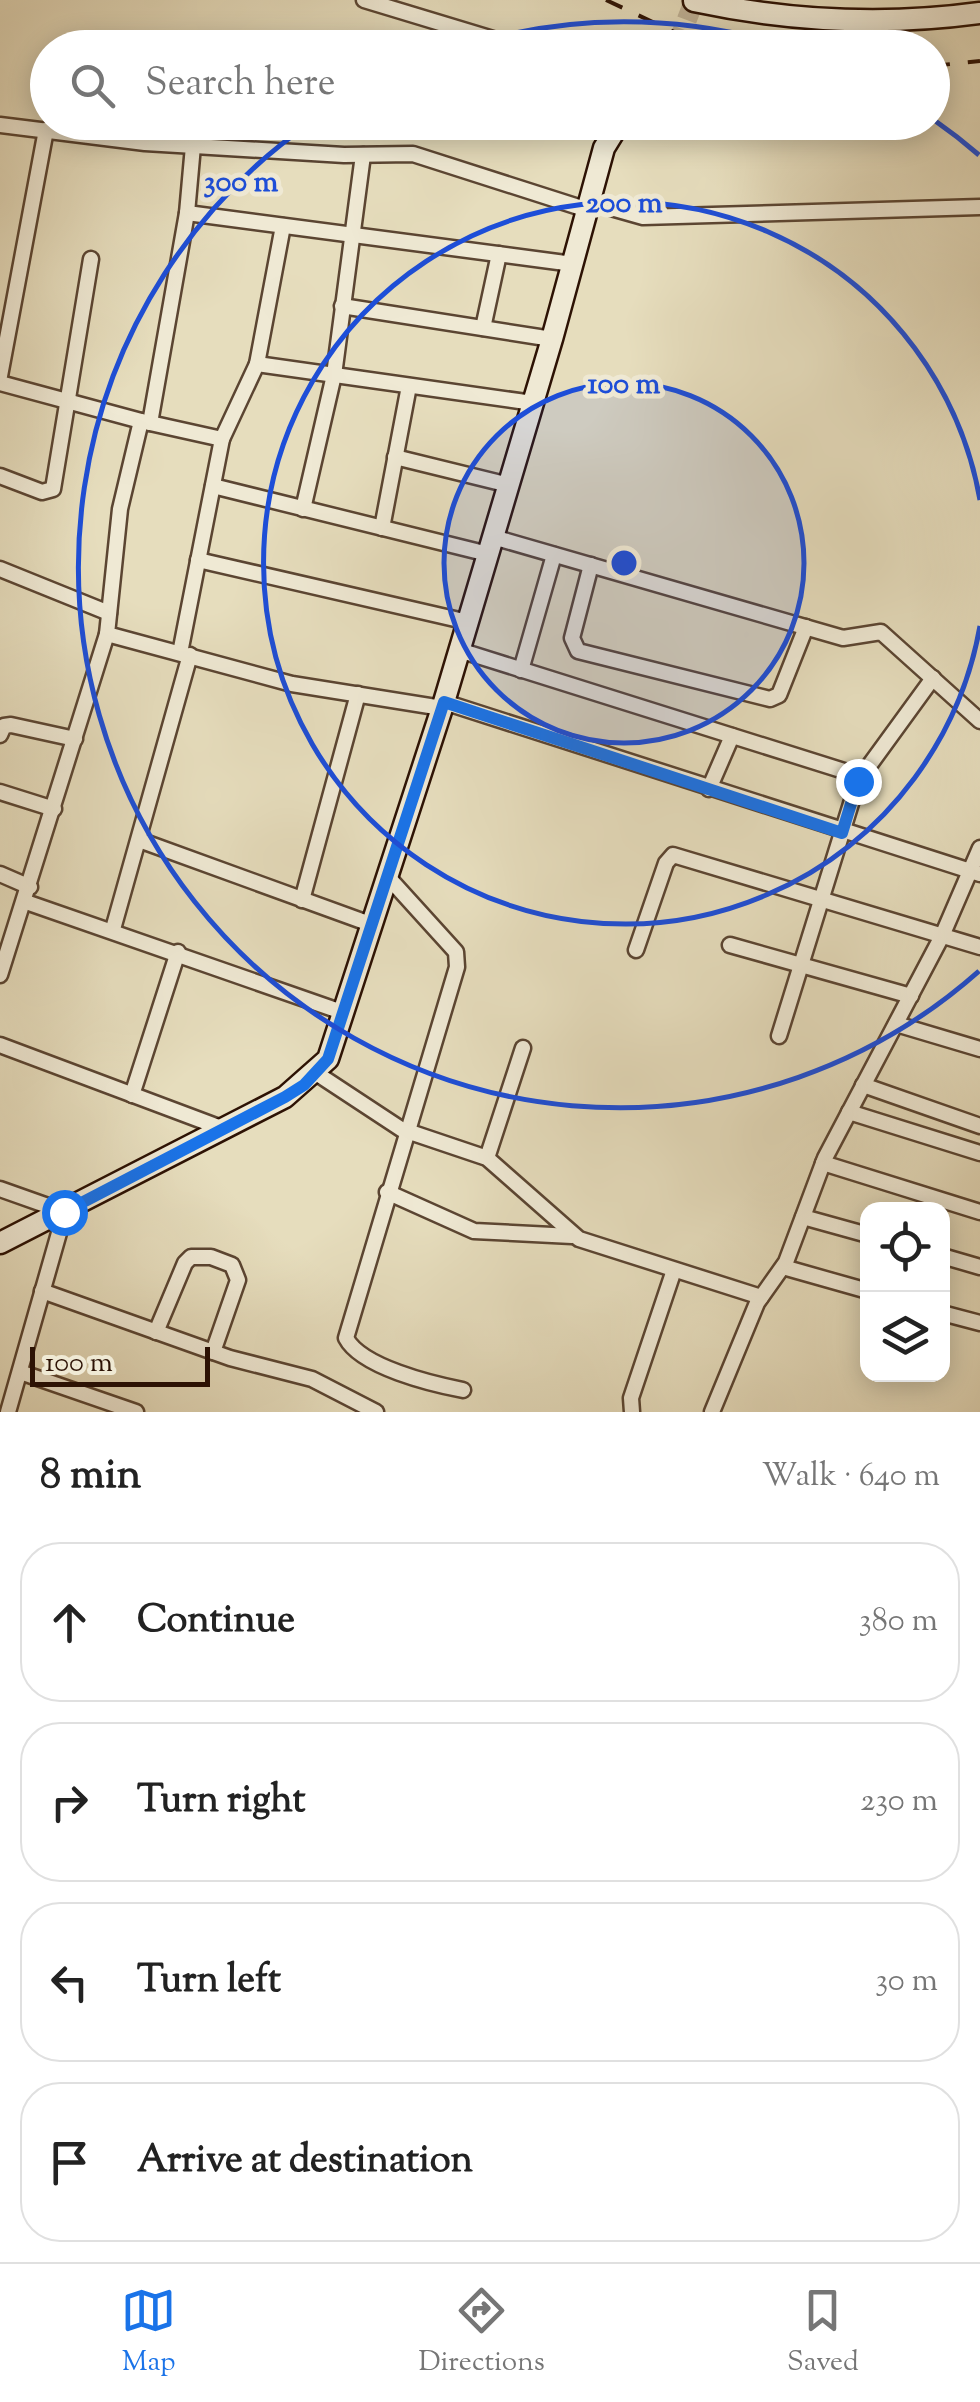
<!DOCTYPE html>
<meta charset="utf-8">
<style>
:root{--surface:#fff;--page:#f2f2f2;--text:#222;--muted:#767676;--line:#e0e0e0;--accent:#1a73e8}
body{margin:0;font-family:"Sorts Mill Goudy",serif;background:var(--page);color:var(--text)}
.controls{position:absolute;right:30px;bottom:30px;display:grid;overflow:hidden;border-radius:20px;box-shadow:0 5px 25px #0003}
.controls button{width:90px;height:90px;display:grid;place-items:center;padding:0;border:0;border-bottom:2px solid var(--line);background:var(--surface);color:var(--text);font:50px sans-serif}
.scale{position:absolute;left:30px;bottom:25px;width:180px;box-sizing:border-box;padding-left:10px;border:5px solid #2d1204;border-top:0;font-size:28px;line-height:35px;white-space:nowrap;color:#2d1204;-webkit-text-stroke:8px #efe9d4;paint-order:stroke}
.stop{position:absolute;width:30px;height:30px;margin:-22px;border:8px solid #1a73e8;border-radius:50%;background:#fff}
.stop.end{background:#1a73e8;border-color:#fff;box-shadow:0 2px 10px #0008}
.list{margin:0;padding:0;list-style:none}
h2{display:flex;justify-content:space-between;align-items:center;height:130px;margin:0;padding:0 40px;font-size:42px}
h2 small{font-size:32px;font-weight:400;color:var(--muted)}
.list li{display:grid;grid-template-columns:65px 1fr auto;gap:30px;align-items:center;box-sizing:border-box;height:160px;margin:0 20px 20px;padding:0 20px;border:2px solid var(--line);border-radius:40px}
.list b{display:block;font-size:38px;white-space:nowrap}
.list em{font-size:32px;font-style:normal;color:var(--muted)}
.icon{flex:none;width:55px;height:55px;fill:none;stroke:currentColor;stroke-width:2;stroke-linecap:round;stroke-linejoin:round}
.map{position:relative;flex:none;width:980px;height:1412px;overflow:hidden}
.search{position:absolute;background:var(--surface);box-shadow:0 5px 25px #0003;left:30px;right:30px;top:30px;height:110px;display:flex;align-items:center;gap:25px;box-sizing:border-box;padding:0 35px;border-radius:55px;color:var(--muted);font-size:38px}
.sheet{height:850px;background:var(--surface)}
nav{display:flex;justify-content:space-around;align-items:center;box-sizing:border-box;height:140px;border-top:2px solid var(--line);background:var(--surface);font-size:28px;color:var(--muted)}
nav a{display:grid;justify-items:center;gap:5px}
nav .on{color:var(--accent)}
.map>svg:first-child{display:block}
.lines{fill:none;stroke-linecap:round;stroke-linejoin:round}
.secondary-tunnel{stroke:#c1b498;stroke-width:20;stroke-dasharray:20 10;stroke-linecap:butt}
.street-casing{stroke:#5b4532;stroke-width:19}
.secondary-casing{stroke:#2d1204;stroke-width:25}
.street{stroke:#efe9d4;stroke-width:14}
.secondary{stroke:#efe9d4;stroke-width:20}
.rail{stroke:#2d1204;stroke-width:4;stroke-dasharray:18 18;stroke-linecap:butt}
.route{stroke:#1a73e8;stroke-width:12}
.ring{fill:none;stroke:#1d4ed8;stroke-width:5}
.centre{fill:#1d4ed8;stroke:#efe9d4;stroke-width:5}
.ring-label{font-size:30px;text-anchor:middle;font-weight:bold;fill:#1d4ed8;stroke:#efe9d4;stroke-width:10;stroke-linejoin:round;paint-order:stroke}
</style>
<div class="map">
<svg width="980" height="1412" viewBox="0 0 980 1412">
<rect width="100%" height="100%" fill="#e6ddbd"/>
<filter id="stains"><feTurbulence type="fractalNoise" baseFrequency=".002" numOctaves="4"/><feColorMatrix values="0 0 0 0 .2 0 0 0 0 .09 0 0 0 0 .02 0 0 0 .5 -.17"/></filter>
<radialGradient id="worn" r=".72"><stop offset=".6" stop-color="#630" stop-opacity="0"/><stop offset="1" stop-color="#630" stop-opacity=".3"/></radialGradient>
<g class="lines">
<path class="secondary-tunnel" d="M676 48 694 1"/>
<defs>
<g id="street">
<path d="M364 0 523 48"/>
<path d="M0 125 145 143 344 155 413 154 588 210"/>
<path d="M590 202 643 217 980 207"/>
<path d="M187 213 573 264"/>
<path d="M342 306 552 339"/>
<path d="M483 328 499 254"/>
<path d="M257 364 283 226"/>
<path d="M0 376 46 130"/>
<path d="M0 383 141 421"/>
<path d="M150 423 187 213 193 146"/>
<path d="M395 457 509 485"/>
<path d="M0 476 42 492 53 489 91 259"/>
<path d="M213 486 488 554"/>
<path d="M303 509 334 375 363 155"/>
<path d="M382 528 409 386"/>
<path d="M493 537 843 638 881 632 980 721"/>
<path d="M198 560 468 622"/>
<path d="M591 565 572 638 578 651 770 699 779 695 806 627"/>
<path d="M0 569 109 613"/>
<path d="M459 650 860 776"/>
<path d="M180 653 222 439"/>
<path d="M521 670 554 555"/>
<path d="M444 702 980 874"/>
<path d="M442 708 292 684 107 634 120 509 141 421 222 439 257 364 533 403"/>
<path d="M0 735 4 726 11 725 75 739"/>
<path d="M709 789 732 736"/>
<path d="M0 792 54 809"/>
<path d="M139 840 373 925"/>
<path d="M0 874 30 887"/>
<path d="M388 877 456 952 457 967 346 1338C361 1367 432 1384 463 1390"/>
<path d="M302 900 358 694"/>
<path d="M26 902 345 1013"/>
<path d="M113 929 190 655"/>
<path d="M730 945 911 996"/>
<path d="M636 950 666 863 673 855 980 947"/>
<path d="M0 975 107 634"/>
<path d="M896 1024 980 1049"/>
<path d="M779 1036 858 781 933 678"/>
<path d="M0 1045 224 1129"/>
<path d="M316 1073 401 1129 487 1158 579 1239 761 1297"/>
<path d="M863 1085 980 1126"/>
<path d="M132 1095 178 952"/>
<path d="M849 1112 980 1153"/>
<path d="M487 1158 523 1048"/>
<path d="M823 1163 980 1212"/>
<path d="M0 1189 65 1212 8 1412"/>
<path d="M387 1192 474 1231 572 1236"/>
<path d="M803 1217 868 1235"/>
<path d="M942 1256 980 1267"/>
<path d="M783 1267 868 1291"/>
<path d="M42 1291 230 1358 312 1379 376 1412"/>
<path d="M942 1313 980 1323"/>
<path d="M156 1332 185 1263 191 1257H211L232 1265 238 1280 213 1352"/>
<path d="M20 1372 136 1412"/>
<path d="M632 1412 631 1398 674 1270"/>
<path d="M712 1412 757 1303 786 1262 825 1158 942 936 980 848"/>
</g>
<g id="secondary">
<path d="M694 1C788 21 885 26 980 13"/>
<path d="M0 1243 285 1097 328 1059 444 702 552 339 604 148 620 122"/>
</g>
</defs>
<use href="#street" class="street-casing"/>
<use href="#secondary" class="secondary-casing"/>
<use href="#street" class="street"/>
<use href="#secondary" class="secondary"/>
<g class="rail">
<path d="M606 0 708 48"/>
<path d="M932 66 980 61"/>
</g>
</g>
<g class="lines">
<path class="route" d="M64 1212 285 1097 304 1085 328 1059 444 702 842 833 858 781"/>
</g>
<circle cx="624" cy="563" r="180" fill="#1d4ed8" fill-opacity=".12"/>
<g class="ring">
<circle cx="624" cy="563" r="180"/>
<path d="M980 626A361 361 0 1 1 980 500"/>
<path d="M979 971A541 541 0 1 1 310 123M461 47A541 541 0 0 1 787 47M934 120A541 541 0 0 1 979 155"/>
</g>
<circle cx="624" cy="563" r="15" class="centre"/>
<g class="ring-label">
<text x="241" y="191">300 m</text>
<text x="624" y="212">200 m</text>
<text x="624" y="393">100 m</text>
</g>
<rect width="100%" height="100%" filter="url(#stains)"/>
<rect width="100%" height="100%" fill="url(#worn)"/>
</svg>
<div class="controls">
<button><svg class="icon" aria-label="locate" viewBox="0 0 24 24"><circle cx="12" cy="12" r="6"/><path d="M12 2v4M12 18v4M2 12h4M18 12h4"/></svg></button>
<button><svg class="icon" aria-label="layers" viewBox="0 0 24 24"><path d="M12 4l9 5-9 5-9-5zM3 14l9 5 9-5"/></svg></button>
</div>
<div class="scale">100 m</div>
<div class="stop" style="left:64px;top:1212px"></div>
<div class="stop end" style="left:858px;top:781px"></div>
<div class="search"><svg class="icon" aria-label="search" viewBox="0 0 24 24"><circle cx="10" cy="10" r="6"/><path d="M15 15l6 6"/></svg>Search here</div>
</div>
<section class="sheet">
<h2>8 min<small>Walk · 640 m</small></h2>
<ul class="list">
<li><svg class="icon" aria-label="ahead" viewBox="0 0 24 24"><path d="M12 20V5M6 11l6-6 6 6"/></svg><div><b>Continue</b></div><em>380 m</em></li>
<li><svg class="icon" aria-label="right" viewBox="0 0 24 24"><path d="M7 20v-9h11M14 6l5 5-5 5"/></svg><div><b>Turn right</b></div><em>230 m</em></li>
<li><svg class="icon" aria-label="left" viewBox="0 0 24 24"><path d="M17 20v-9H6M10 6l-5 5 5 5"/></svg><div><b>Turn left</b></div><em>30 m</em></li>
<li><svg class="icon" aria-label="arrive" viewBox="0 0 24 24"><path d="M6 21V4h12l-3 4 3 4H6"/></svg><div><b>Arrive at destination</b></div></li>
</ul>
</section>
<nav>
<a class="on"><svg class="icon" aria-label="map" viewBox="0 0 24 24"><path d="M3 6l6-2 6 2 6-2v14l-6 2-6-2-6 2zM9 4v14M15 6v14"/></svg>Map</a>
<a><svg class="icon" aria-label="directions" viewBox="0 0 24 24"><path d="M12 3l9 9-9 9-9-9zM9 14v-3h6M13 9l2 2-2 2"/></svg>Directions</a>
<a><svg class="icon" aria-label="saved" viewBox="0 0 24 24"><path d="M7 4h10v16l-5-4-5 4z"/></svg>Saved</a>
</nav>
